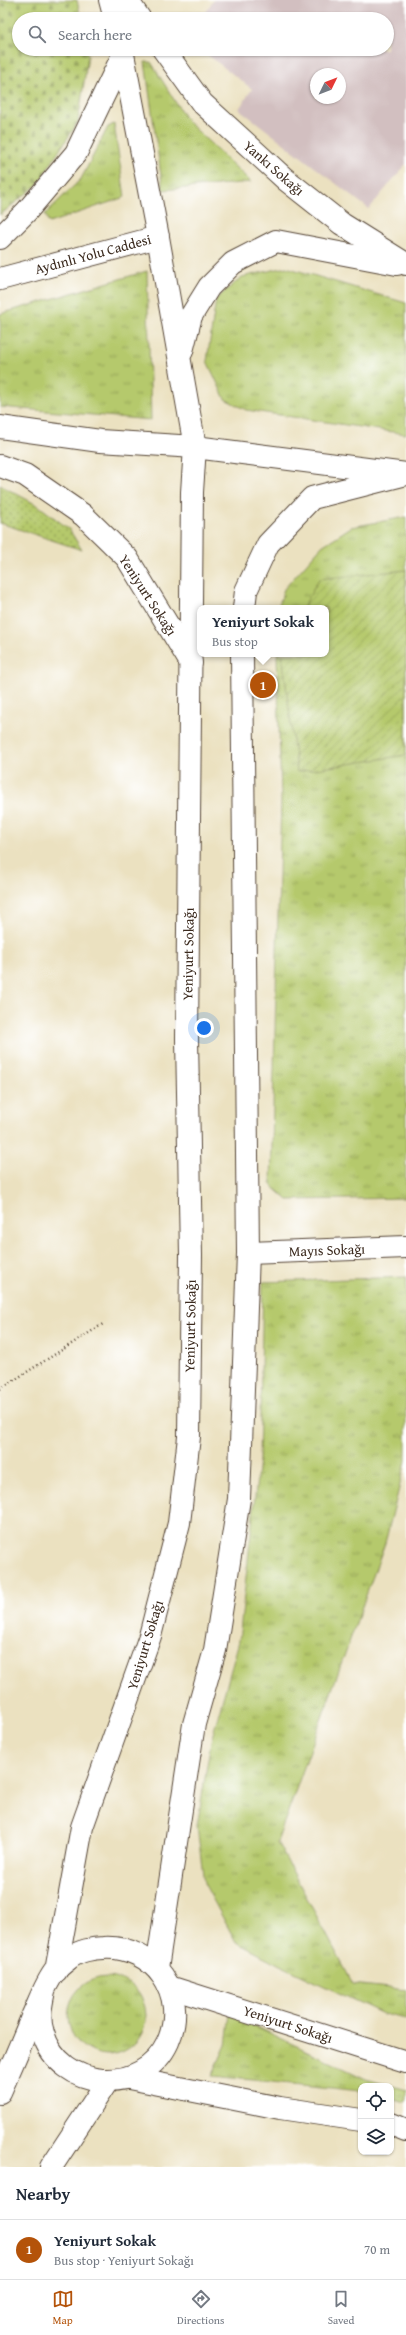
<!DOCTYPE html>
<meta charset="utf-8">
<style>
:root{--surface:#fff;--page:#f6f6f7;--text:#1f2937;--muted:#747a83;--line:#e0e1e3;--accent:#b45309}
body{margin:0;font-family:"Gentium Book Plus",serif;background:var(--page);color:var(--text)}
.controls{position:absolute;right:12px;bottom:12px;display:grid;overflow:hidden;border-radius:8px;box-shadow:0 1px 3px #0004}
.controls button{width:36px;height:36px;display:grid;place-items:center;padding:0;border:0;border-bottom:1px solid var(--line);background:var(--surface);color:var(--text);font:20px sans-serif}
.compass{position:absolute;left:310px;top:68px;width:36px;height:36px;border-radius:50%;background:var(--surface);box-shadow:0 1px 3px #0004;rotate:47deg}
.you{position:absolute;left:204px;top:1028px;width:14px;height:14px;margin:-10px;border:3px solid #fff;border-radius:50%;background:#1a73e8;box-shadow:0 0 0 6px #1a73e833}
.badge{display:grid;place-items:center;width:26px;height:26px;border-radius:50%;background:var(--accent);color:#fff;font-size:13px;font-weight:700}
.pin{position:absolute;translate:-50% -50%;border:2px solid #fff;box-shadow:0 1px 4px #0006}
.popup{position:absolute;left:197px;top:605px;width:132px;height:52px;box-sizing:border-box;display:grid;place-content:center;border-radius:8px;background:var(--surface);filter:drop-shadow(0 1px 3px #0005);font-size:13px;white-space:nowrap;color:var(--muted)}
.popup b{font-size:15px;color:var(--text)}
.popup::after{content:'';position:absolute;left:50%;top:100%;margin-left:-8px;border:8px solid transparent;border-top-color:var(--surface)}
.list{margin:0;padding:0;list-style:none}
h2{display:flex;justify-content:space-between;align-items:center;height:52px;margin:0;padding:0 16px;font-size:17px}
h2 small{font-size:13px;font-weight:400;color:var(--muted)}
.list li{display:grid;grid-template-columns:26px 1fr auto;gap:12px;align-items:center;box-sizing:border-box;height:60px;padding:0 16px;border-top:1px solid var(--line)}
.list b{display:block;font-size:15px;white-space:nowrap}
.list p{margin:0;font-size:13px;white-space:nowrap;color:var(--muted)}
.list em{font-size:13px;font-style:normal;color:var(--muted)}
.icon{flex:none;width:22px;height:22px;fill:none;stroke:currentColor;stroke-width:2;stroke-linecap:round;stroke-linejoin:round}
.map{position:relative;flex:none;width:406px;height:2167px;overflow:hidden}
.search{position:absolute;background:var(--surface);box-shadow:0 1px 3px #0004;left:12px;right:12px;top:12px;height:44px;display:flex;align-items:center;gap:10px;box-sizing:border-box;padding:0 14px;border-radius:22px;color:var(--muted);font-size:15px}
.sheet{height:112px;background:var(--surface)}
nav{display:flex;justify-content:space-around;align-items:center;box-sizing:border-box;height:56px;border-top:1px solid var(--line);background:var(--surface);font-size:11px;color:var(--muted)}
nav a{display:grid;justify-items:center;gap:2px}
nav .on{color:var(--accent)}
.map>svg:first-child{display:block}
.industrial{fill:#d2bfc0;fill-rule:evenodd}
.grass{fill:url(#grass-tufts);stroke:#787a45}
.cemetery{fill:url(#cemetery-stones);stroke:#787a45}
.park{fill:url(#park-dots);stroke:#787a45}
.garden{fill:url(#garden-furrows);stroke:#787a45}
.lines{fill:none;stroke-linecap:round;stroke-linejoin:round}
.minor-casing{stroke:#554536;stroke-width:24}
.major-casing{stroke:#554536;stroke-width:24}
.path{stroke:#554536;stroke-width:2.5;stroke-dasharray:1 3;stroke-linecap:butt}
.minor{stroke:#fff;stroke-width:22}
.major{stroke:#fff;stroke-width:22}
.labels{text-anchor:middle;stroke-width:3;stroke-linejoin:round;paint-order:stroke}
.street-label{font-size:14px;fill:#3b2a1e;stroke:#fff}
</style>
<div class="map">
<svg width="406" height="2167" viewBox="0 0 406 2167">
<defs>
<pattern id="grass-tufts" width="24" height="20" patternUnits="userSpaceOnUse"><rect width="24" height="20" fill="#b5c96c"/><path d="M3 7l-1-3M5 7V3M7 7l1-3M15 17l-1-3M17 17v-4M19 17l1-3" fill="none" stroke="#94a358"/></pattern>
<pattern id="cemetery-stones" width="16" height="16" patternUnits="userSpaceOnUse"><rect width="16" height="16" fill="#b5c96c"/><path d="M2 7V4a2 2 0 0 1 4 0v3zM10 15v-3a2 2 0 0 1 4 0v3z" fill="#94a358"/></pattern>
<pattern id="park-dots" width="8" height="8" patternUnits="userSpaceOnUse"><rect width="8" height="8" fill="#b5c96c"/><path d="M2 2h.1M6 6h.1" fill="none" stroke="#94a358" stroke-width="1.8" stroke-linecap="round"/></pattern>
<pattern id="garden-furrows" width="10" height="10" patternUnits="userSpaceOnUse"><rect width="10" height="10" fill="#b5c96c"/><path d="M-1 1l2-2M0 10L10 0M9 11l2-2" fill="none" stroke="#94a358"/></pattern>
</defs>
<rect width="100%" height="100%" fill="#fff"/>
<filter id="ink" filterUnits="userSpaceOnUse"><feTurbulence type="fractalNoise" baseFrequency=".025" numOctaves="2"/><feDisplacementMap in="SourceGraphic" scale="8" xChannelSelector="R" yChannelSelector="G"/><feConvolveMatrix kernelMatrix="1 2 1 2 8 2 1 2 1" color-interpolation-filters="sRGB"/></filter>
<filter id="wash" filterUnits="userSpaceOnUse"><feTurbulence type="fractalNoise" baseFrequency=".012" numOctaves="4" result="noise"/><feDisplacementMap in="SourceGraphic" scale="16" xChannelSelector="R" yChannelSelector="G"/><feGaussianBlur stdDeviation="0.9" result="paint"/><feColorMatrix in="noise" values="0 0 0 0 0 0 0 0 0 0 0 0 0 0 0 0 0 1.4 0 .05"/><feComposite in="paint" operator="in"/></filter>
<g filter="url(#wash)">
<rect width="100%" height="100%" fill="#ebe1c0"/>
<path class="industrial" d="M214 0H406V164L369 209 239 109 252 89 200 49H387V19H200ZM316 74H340V98H316Z"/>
<g class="grass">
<path d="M145 62H151L187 121 251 182 163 190Z"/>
<path d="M114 124 125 197 49 223 45 214 81 179 108 127Z"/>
<path d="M286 267 406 303V434L246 410 225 399 207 361 216 299 242 277Z"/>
<path d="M147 271 151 420 0 407V314Z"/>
<path d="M406 517V1198L288 1200 271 1185 281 798 277 654H326V608H278L284 589 322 546 351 527Z"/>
<path d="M406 1277V1461L385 1543 277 1842 353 1984 406 1990V2019L383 2014 280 1965 236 1942 204 1883 197 1826 211 1741 239 1641 259 1460 263 1282Z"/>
<circle cx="107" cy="2016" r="39"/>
<path d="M230 2014 366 2079 406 2090V2102L391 2098V2086H361V2091L212 2076 226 2045Z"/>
</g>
<path class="cemetery" d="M0 0H77L81 19H19V49H86L88 56 78 122 37 185 0 215Z"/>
<path class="park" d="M0 485 39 506 69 529 82 550 0 523Z"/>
<path class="garden" d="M406 570V755L297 772 282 654H326V608H303L319 579Z"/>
</g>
<g filter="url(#ink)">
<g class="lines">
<defs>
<g id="minor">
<path d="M0 466 25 475 83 515 127 558 191 663"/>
<path d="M244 608 246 591 268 544 312 498 406 474"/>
<path d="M248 1253 406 1247"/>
<path d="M157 1968 194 1724 215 1650 239 1499 248 1253 242 654"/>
<path d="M56 1971 82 1827 150 1636 179 1523 189 1437 191 1255 187 1039 192 492 195 447"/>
<path d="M169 1987 406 2062"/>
<path d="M129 2078 280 2108 361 2120"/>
<path d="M0 2092C11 2067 22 2042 32 2017 39 2002 45 1984 55 1971 59 1966 66 1961 71 1957 79 1951 93 1948 103 1948 154 1945 189 1994 168 2042 143 2097 60 2091 43 2033 38 2018 41 2005 44 1991"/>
<path d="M391 2124 406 2130"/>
<path d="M51 2167 107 2082"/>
</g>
<g id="major">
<path d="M110 0 115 19"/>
<path d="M127 0 140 19"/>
<path d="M122 49 158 237 195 447"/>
<path d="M163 49 202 103 285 179 342 224 406 264"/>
<path d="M0 238 27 211 76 153 123 55"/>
<path d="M0 279 158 237"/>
<path d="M182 351 191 316 209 287 233 263 276 241 397 264"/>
<path d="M0 427 100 441 195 447 406 474"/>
</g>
</defs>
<use href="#minor" class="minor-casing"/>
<use href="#major" class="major-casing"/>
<path class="path" d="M0 1389 103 1324"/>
<use href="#minor" class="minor"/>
<use href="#major" class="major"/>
</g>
</g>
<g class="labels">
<g class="street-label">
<text transform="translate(274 168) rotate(41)" y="5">Yankı Sokağı</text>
<text transform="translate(93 254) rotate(-15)" y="5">Aydınlı Yolu Caddesi</text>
<text transform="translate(148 595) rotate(57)" y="5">Yeniyurt Sokağı</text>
<text transform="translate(188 954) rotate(-89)" y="5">Yeniyurt Sokağı</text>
<text transform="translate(327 1250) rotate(-2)" y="5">Mayıs Sokağı</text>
<text transform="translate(190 1326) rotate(-89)" y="5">Yeniyurt Sokağı</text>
<text transform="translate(145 1645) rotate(-73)" y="5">Yeniyurt Sokağı</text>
<text transform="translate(288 2024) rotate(18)" y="5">Yeniyurt Sokağı</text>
</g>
</g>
</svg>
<div class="controls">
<button><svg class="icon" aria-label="locate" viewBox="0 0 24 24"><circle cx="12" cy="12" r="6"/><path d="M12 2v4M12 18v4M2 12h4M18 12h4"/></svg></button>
<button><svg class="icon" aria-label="layers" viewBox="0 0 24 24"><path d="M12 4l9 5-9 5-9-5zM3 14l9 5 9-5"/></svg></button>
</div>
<svg class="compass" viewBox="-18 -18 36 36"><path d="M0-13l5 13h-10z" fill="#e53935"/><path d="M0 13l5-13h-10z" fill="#747a83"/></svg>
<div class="you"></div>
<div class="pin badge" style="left:263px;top:685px">1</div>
<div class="popup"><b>Yeniyurt Sokak</b>Bus stop</div>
<div class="search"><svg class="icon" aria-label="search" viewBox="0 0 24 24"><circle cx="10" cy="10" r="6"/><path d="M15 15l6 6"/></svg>Search here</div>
</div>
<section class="sheet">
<h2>Nearby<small></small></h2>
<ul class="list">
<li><span class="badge">1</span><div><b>Yeniyurt Sokak</b><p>Bus stop · Yeniyurt Sokağı</p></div><em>70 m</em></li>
</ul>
</section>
<nav>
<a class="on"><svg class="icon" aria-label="map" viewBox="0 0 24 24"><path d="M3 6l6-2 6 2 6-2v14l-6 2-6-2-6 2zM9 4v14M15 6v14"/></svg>Map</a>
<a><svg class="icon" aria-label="directions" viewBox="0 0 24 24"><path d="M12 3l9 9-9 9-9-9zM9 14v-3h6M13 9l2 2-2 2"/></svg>Directions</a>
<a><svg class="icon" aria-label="saved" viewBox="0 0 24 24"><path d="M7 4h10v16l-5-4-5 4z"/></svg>Saved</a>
</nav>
